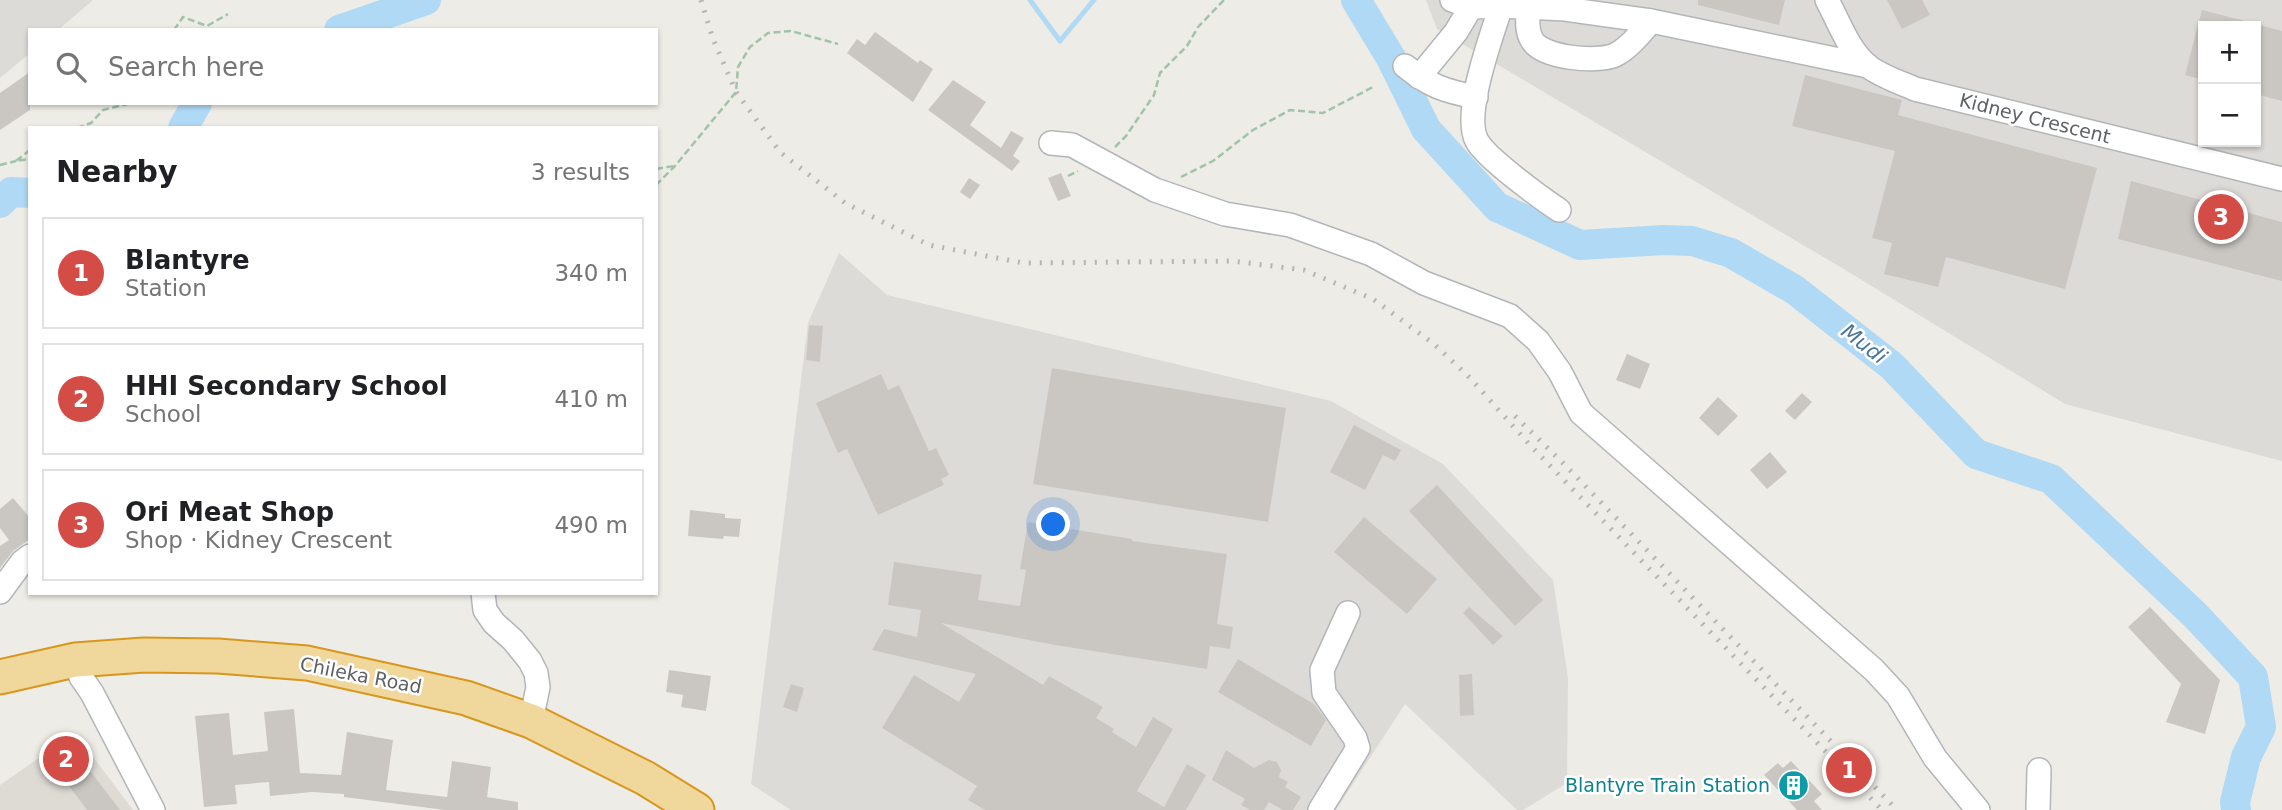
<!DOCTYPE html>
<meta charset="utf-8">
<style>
:root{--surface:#fff;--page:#f2f2f2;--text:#202124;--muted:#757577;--line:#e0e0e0;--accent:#d44c46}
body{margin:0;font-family:"DejaVu Sans",sans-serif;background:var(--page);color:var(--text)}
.controls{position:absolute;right:21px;top:21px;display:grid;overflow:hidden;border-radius:0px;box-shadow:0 2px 5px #0004}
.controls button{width:63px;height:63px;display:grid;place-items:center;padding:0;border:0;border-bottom:2px solid var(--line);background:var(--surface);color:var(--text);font:35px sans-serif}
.you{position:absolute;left:1054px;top:525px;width:24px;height:24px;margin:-18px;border:5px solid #fff;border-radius:50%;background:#1a73e8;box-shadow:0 0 0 10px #1a73e833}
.badge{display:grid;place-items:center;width:46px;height:46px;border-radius:50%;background:var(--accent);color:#fff;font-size:23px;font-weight:700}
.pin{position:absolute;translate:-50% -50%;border:4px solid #fff;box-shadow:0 2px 7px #0006}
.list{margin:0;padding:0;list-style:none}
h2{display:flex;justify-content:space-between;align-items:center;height:91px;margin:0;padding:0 28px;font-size:30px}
h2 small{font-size:23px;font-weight:400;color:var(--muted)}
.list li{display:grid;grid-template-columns:46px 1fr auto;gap:21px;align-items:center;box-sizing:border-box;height:112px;margin:0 14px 14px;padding:0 14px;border:2px solid var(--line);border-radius:0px}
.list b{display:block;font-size:26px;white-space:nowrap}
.list p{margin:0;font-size:23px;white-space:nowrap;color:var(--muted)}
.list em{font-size:23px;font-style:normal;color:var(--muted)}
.icon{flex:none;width:38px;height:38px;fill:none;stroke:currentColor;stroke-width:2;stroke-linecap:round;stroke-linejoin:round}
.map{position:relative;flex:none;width:2282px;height:810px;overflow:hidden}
.search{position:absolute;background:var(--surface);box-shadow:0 2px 5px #0004;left:28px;top:28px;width:630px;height:77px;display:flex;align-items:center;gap:18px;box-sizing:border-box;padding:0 24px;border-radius:0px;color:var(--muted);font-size:26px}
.panel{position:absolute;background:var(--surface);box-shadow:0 2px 5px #0004;left:28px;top:126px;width:630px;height:469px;border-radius:0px}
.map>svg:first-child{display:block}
.industrial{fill:#dddbd8;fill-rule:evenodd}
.education{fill:#dedbd5}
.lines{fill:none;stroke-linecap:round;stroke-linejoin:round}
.stream{stroke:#b0d9f5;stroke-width:5}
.river{stroke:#b0d9f5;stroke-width:30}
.building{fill:#cac7c3}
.minor-casing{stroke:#b3b6b9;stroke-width:26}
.highway-casing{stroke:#d8961c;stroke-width:37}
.path{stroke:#a0c3a9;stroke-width:2.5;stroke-dasharray:7 3.5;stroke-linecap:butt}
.minor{stroke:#fff;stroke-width:23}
.highway{stroke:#f0d79b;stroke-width:33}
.rail{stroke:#b4b5b5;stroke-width:5;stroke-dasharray:2 9;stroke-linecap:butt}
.labels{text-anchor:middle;stroke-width:5;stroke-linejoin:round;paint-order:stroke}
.street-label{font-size:19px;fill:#5e6165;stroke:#fff}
.culture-label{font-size:19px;fill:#0d838f;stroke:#fff;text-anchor:end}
.water-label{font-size:21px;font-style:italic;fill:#4b769c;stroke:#fff}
</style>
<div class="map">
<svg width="2282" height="810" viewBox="0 0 2282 810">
<rect width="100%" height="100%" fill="#eeece6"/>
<g class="industrial">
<path d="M0 0H93L58 30H30V53L0 78Z"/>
<path d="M1426 0H2282V461L2065 404 1842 268 1437 29ZM2203 26H2256V142H2203Z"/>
<path d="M839 253 887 295 1331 401 1443 464 1553 580 1568 678 1567 783 1523 810H1517L1405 704 1336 810H791L751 784 808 323Z"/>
</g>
<path class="education" d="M75 733 133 810H0V785Z"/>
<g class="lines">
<g class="stream">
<path d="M1030 0 1060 41 1094 0"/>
<path d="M1355 0 1360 21 1391 76 1449 162 1508 218 1564 247 1663 231 1694 237 1733 249 1782 281 1798 285 1892 366"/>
</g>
<g class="river">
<path d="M1356 0 1391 58 1426 129 1497 207 1580 245 1664 240 1692 241 1731 253 1795 290 1892 366 1976 454 2051 479 2196 616 2253 677 2261 727 2246 757 2235 802 2236 810"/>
<path d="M339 30 426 0"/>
<path d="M183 128 197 103"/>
<path d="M0 203 11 192 30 193"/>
</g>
</g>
<g class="building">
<path d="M1698 0H1785L1779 25 1698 5Z"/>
<path d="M1887 0H1922L1930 15 1902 29Z"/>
<path d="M2202 10 2249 22 2248 26H2203V80L2185 75Z"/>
<path d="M2256 24 2282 31V101L2256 94Z"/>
<path d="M875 32 918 63 920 60 933 69 913 102 847 53 857 39 865 45Z"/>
<path d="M30 72V110L0 130V93Z"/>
<path d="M1805 75 1902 100 1898 115 2097 168 2065 289 1946 257 1938 287 1884 274 1892 243 1872 238 1895 151 1792 126Z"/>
<path d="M953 80 986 102 970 125 1001 148 1011 131 1024 138 1013 156 1020 161 1012 171 928 110Z"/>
<path d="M1061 173 1071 196 1058 201 1048 178Z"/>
<path d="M969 178 980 185 970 199 960 192Z"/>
<path d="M2131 181 2282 222V281L2118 239Z"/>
<path d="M809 325 823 326 820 362 806 360Z"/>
<path d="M1627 354 1650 364 1640 389 1616 380Z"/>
<path d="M1052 368 1286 408 1268 522 1033 484Z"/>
<path d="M881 374 888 390 899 385 929 451 936 448 949 475 941 479 944 485 878 515 847 449 838 453 816 403Z"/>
<path d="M1802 393 1812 402 1795 420 1785 411Z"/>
<path d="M1718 397 1738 416 1718 436 1699 418Z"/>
<path d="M1354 425 1401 450 1395 461 1383 455 1365 490 1330 472Z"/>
<path d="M1770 452 1787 472 1767 489 1750 470Z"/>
<path d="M1437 485 1543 600 1515 626 1409 511Z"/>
<path d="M13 498 30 518V539L13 551 0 568V546L9 540 0 528V509Z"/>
<path d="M690 510 725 514V518L741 519 739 537 724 536 723 539 688 536Z"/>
<path d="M1364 517 1437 579 1407 614 1334 552Z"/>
<path d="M1028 522 1132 539V541L1227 554 1217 624 1233 627 1230 649 1210 646 1207 669 1055 645 941 623 1043 685 1049 676 1103 707 1096 718 1114 729 1112 732 1136 747 1153 717 1173 729 1137 791 1164 807 1187 764 1206 775 1186 810H985L968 800 977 786 882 728 914 675 959 702 976 674 872 650 884 629 917 637 921 610 888 605 894 562 982 575 978 600 1020 606 1026 570 1020 569Z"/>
<path d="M1469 607 1503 636 1493 645 1463 613Z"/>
<path d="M2150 607 2220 680 2205 734 2166 722 2181 684 2128 627Z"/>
<path d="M1238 659 1314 704 1326 720 1311 746 1218 692Z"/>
<path d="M669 670 711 676 706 711 681 707 683 695 666 692Z"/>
<path d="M1472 674 1474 715 1460 716 1459 675Z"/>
<path d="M791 684 804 688 797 712 783 707Z"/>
<path d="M294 709 300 773 341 775 347 732 393 740 386 790 447 797 452 761 491 767 487 797 518 802V810H445L344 797V794L312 792 270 796 269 782 235 785 237 804 204 807 195 716 229 713 233 755 268 751 264 712Z"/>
<path d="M1226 750 1254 768 1269 760 1277 762 1281 770 1279 777 1288 782 1285 787 1301 797 1293 810H1283L1269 802 1264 810H1250L1241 805 1245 799 1212 780Z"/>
<path d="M78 755 120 810H87L57 770Z"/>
<path d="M1791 761 1822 794 1814 801 1822 810H1797L1764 775 1778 763 1783 768Z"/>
</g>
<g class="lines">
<defs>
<g id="minor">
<path d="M1452 0 1471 7 1501 6 1565 9 1651 21 1868 66"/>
<path d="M1827 0C1839 22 1849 52 1869 67 1883 77 1899 82 1915 89L2282 179"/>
<path d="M1501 6C1492 35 1462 114 1477 141 1486 158 1541 198 1559 210"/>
<path d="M1528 7C1528 18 1526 31 1532 40 1542 58 1597 63 1615 55 1629 48 1641 33 1651 21"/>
<path d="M1405 66C1430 86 1444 91 1476 97"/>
<path d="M1419 77 1456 32 1471 7"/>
<path d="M1051 143 1072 145 1155 190 1225 214 1290 225 1371 254 1424 283 1510 316 1538 341 1560 372 1581 413 1874 670 1898 696 1935 758 1978 810"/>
<path d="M0 592 22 562 30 556"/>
<path d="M483 593 485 610 494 623 513 640 530 661 536 673 538 687 531 721"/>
<path d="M75 660 81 677 92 693 153 810"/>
<path d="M1320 810 1358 748 1355 738 1324 693 1322 670 1348 613"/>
<path d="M2038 810 2039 770"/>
</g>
<path id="highway" d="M0 677 75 660 144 655 218 656 307 663 466 698 531 721 645 778 697 810"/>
</defs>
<use href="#minor" class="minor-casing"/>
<use href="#highway" class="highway-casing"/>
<g class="path">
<path d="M174 30 183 17 207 26 228 14"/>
<path d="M77 128 91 123 103 110 131 103"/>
<path d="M1115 147 1126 136 1154 95 1160 73 1187 46 1198 27 1224 0"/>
<path d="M30 150 16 161 30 159"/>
<path d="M0 165 16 161"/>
<path d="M656 169 674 166"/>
<path d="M1068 176 1078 171"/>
<path d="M1181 177 1213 161 1253 130 1290 110 1323 113 1375 86"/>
<path d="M656 185 675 166 736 92 738 67 750 47 768 33 791 31 838 44"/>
</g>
<use href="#minor" class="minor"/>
<use href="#highway" class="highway"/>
<g class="rail">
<path d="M701 0 713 39 736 92 780 152 845 203 929 245 1023 263 1232 261 1304 270 1373 299 1434 344 1470 378 1529 444 1882 810"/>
<path d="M1515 416 1566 466 1897 810"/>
</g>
</g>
<defs>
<symbol id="building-disc" viewBox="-11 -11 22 22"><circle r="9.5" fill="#0f9aa8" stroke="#fff"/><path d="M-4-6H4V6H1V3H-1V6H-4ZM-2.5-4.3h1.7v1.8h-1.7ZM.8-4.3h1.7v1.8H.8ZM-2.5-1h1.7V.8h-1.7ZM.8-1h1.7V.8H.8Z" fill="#fff"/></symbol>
</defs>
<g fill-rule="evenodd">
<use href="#building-disc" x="1776" y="768" width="35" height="35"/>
</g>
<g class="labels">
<g class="street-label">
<text transform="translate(2035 118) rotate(14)" y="7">Kidney Crescent</text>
<text transform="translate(361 675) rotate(11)" y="7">Chileka Road</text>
</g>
<g class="culture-label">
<text x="1770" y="792">Blantyre Train Station</text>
</g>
<g class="water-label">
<text transform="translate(1864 344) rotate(38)" y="7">Mudi</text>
</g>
</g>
</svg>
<div class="controls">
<button>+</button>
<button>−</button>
</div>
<div class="you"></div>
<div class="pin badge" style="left:1849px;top:770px">1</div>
<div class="pin badge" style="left:66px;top:759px">2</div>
<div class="pin badge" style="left:2221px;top:217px">3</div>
<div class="search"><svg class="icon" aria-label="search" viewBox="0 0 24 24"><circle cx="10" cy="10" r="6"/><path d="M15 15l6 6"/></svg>Search here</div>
<section class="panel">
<h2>Nearby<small>3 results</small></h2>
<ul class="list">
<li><span class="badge">1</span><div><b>Blantyre</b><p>Station</p></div><em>340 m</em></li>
<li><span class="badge">2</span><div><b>HHI Secondary School</b><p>School</p></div><em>410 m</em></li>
<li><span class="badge">3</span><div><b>Ori Meat Shop</b><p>Shop · Kidney Crescent</p></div><em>490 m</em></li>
</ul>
</section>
</div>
